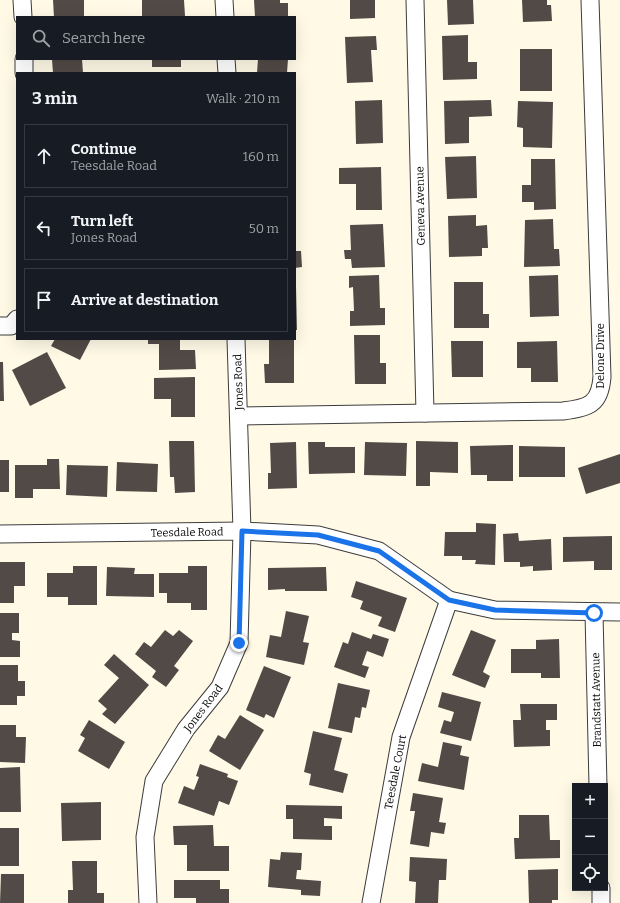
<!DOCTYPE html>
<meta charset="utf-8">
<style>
:root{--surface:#171b24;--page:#242831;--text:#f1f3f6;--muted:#9ea1a6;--line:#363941}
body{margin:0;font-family:Bitter,serif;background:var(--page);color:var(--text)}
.controls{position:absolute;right:12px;bottom:12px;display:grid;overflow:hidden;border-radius:0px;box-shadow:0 4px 16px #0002}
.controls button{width:36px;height:36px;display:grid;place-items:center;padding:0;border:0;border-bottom:1px solid var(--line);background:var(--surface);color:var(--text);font:20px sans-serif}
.stop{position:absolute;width:12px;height:12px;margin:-9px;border:3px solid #1a73e8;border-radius:50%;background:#fff}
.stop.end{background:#1a73e8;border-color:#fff;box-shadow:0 1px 4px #0008}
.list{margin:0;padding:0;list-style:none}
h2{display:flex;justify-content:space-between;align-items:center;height:52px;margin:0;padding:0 16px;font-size:17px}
h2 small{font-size:13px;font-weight:400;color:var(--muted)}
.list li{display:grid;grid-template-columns:26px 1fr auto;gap:12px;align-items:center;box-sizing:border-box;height:64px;margin:0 8px 8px;padding:0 8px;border:1px solid var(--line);border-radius:0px}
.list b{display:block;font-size:15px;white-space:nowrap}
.list p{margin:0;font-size:13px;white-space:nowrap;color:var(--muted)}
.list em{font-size:13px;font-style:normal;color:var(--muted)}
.icon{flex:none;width:22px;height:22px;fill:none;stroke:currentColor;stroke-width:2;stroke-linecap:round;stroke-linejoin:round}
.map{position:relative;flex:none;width:620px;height:903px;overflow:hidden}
.search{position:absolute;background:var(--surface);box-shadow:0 4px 16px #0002;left:16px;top:16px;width:280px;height:44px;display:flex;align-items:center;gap:10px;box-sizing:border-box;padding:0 14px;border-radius:0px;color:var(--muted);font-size:15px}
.panel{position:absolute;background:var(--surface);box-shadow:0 4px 16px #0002;left:16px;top:72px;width:280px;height:268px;border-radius:0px}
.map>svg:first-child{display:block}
.building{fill:#524a46}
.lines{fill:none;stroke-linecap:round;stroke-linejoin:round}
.minor-casing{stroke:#3c3c3c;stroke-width:19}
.minor{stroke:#fff;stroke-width:17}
.route{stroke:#1a73e8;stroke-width:5}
.labels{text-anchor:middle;stroke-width:4;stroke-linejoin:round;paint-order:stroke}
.street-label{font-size:11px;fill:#090909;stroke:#fff}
</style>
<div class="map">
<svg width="620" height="903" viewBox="0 0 620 903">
<rect width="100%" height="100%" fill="#fff9e6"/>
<g class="building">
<path d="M53 0H84V17H54Z"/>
<path d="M142 0H184L185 16 142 17Z"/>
<path d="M254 0H280V3H288V17H255Z"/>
<path d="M350 0H375V18L350 19Z"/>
<path d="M447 0H473L474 24 448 25Z"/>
<path d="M522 0H547V5H551L552 21 523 22Z"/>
<path d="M468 35V62H477V79L443 80 442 36Z"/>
<path d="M376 36 377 50H371L373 82 347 83 345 37Z"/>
<rect x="520" y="49" width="32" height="42"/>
<path d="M52 59H82L83 73H53Z"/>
<rect x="152" y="59" width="29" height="8"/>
<path d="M258 59H288L287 73H257Z"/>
<path d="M382 100 383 143 356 144 355 101Z"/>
<path d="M491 100 492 116 469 117V143L445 144 444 101Z"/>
<path d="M518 101 553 102 552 148 523 147V128L517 127Z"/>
<path d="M476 156 477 198 447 199 445 157Z"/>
<path d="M531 159H555L556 209 534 210V202H522V185H531Z"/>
<path d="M381 167 382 210H356V184H339V168Z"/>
<path d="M476 215V226L487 225 488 248H482V256L449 257 448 216Z"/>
<path d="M553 219 554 249H559L560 266 524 267 525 220Z"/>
<path d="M383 224 385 267 352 268 351 259H345L344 250H351L350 225Z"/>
<path d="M295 251H301L302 267 295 268Z"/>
<path d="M379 275 380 308H385V325L350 326V311H354L353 287 349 288V276Z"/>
<path d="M558 275 559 316 530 317 529 276Z"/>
<path d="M454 282H483V314H489V328H454Z"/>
<path d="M295 287H296L297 330H295Z"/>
<path d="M354 335H380V363H386V384H355Z"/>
<path d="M55 339H91L80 360 51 346Z"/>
<path d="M148 339H180V350H195L196 369 159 370V344H148Z"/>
<path d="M269 339H294V383H265L264 364H269Z"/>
<path d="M451 341H483V377H452Z"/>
<path d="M557 341 558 382H531V368H517V342Z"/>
<path d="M47 352 66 388 30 406 12 370Z"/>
<path d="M0 362H3L4 401H0Z"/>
<path d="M195 377V417H171V399H154V378Z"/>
<path d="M169 441H194L195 492 175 493 174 477H170Z"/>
<path d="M416 441 458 442V473L430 472V486H416Z"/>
<path d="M296 442 297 488 268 489V473H271L270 443Z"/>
<path d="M308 442H325V447H355V473L309 474Z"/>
<path d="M365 442 407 443 406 476 364 475Z"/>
<path d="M513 445V481H487V475H471L470 446Z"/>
<path d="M519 446 565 447V477H519Z"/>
<path d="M620 454V483L586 494 578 468Z"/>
<path d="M47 459H59L60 489H33V498H15V465H47Z"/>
<rect x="0" y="460" width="9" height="32"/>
<path d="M117 462 158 464 157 492 116 491Z"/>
<path d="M67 465 108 466 107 497 66 495Z"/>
<path d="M476 523 496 524 495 565 475 564 476 560H462V556H444L445 532H476Z"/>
<path d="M518 533 519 541 551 539 552 570 533 571V566L520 567V562H504L503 534Z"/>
<path d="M612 536V570H594V561L563 562V537Z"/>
<path d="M0 562H25V586H14V603H0Z"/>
<path d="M73 566H97V605H68V597H47V573H73Z"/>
<path d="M188 566H207V610H191V603H167V593H159V573H188Z"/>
<path d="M107 567 135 568 134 574H154V597L106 596Z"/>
<path d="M326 567 327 591H285V589L268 590V568Z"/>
<path d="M356 581 407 598 395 632 378 626 382 617 360 609 363 601 351 597Z"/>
<path d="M286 611 309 616 303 642 309 643 304 665 266 657 270 635 281 637Z"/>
<path d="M0 613H19V633H12V640L20 641V657H0Z"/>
<path d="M165 630 173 636 179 630 193 641 174 666 179 670 166 687 152 677 156 671 135 654 144 642 151 647Z"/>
<path d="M471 630 496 640 483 672 490 676 485 688 452 675Z"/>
<path d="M352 632 371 639 373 634 389 639 383 657 367 651 362 665 369 667 365 678 334 667 343 642 348 644Z"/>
<path d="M559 639 560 678H541V673H511V649H536V640Z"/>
<path d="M114 654 149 685 115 724 102 714 107 709 98 701 119 678 104 665Z"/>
<path d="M0 665H18V681H25V696H17V705H0Z"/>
<path d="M264 666 291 677 274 718 266 714 264 718 246 710Z"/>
<path d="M338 683 370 690 366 708 362 707 360 718 355 717 352 733 328 728Z"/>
<path d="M442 692 481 702 471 741 440 733 444 720 451 722 454 712 438 707Z"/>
<path d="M520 704H557V720H546V730H550V746L514 747 513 720H521Z"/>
<path d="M240 715 264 730 240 770 209 751 218 735 225 739Z"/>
<path d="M89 720 125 742 109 769 78 751 85 738 80 735Z"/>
<path d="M0 725H16V737H26L25 763 0 762Z"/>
<path d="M313 731 342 738 334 770 348 774 343 793 309 785 311 774 304 772Z"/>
<path d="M443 742 462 746 460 755 469 757 464 790 418 781 422 763 438 767Z"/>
<path d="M200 764 228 774 227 777 238 781 229 805 219 801 214 816 178 803 184 786 194 790 199 777 196 776Z"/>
<path d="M20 767 21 812H0V768Z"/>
<path d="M413 793 443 798 439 822 446 823 444 834 431 832 429 847 410 844 415 811H410Z"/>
<path d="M101 802V840L62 841 61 803Z"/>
<path d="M286 805 342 806V819L324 818V826H332V840L293 839V819H286Z"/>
<path d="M519 815H549L550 840H560V858L515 859 514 838H519Z"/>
<path d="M213 825 214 846H229V871H187V845H174L173 826Z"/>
<rect x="0" y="828" width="19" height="38"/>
<path d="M281 852 302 853 301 870H297L296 879 321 881 320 896 301 895V890L268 887 270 859 280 860Z"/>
<path d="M410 857 447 859 446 880H439L438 903H415L416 882 409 881Z"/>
<path d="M72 861H97V893H104V903H68V890H73Z"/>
<path d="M558 869V900H552V903H529L528 870Z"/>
<path d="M1 874H24V903H0Z"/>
<path d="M174 880H220V889H229V903H196V898H174Z"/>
</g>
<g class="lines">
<defs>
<g id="minor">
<path d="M22 0 23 17"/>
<path d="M224 0 225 17"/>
<path d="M415 0 425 413"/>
<path d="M24 59V73"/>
<path d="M226 59 227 73"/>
<path d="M0 326H11L17 319"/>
<path d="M239 416 563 411C589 408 600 404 602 377L590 0"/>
<path d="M0 534 242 531 318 535 379 551 449 600 495 610 620 612"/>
<path d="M594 613 598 786"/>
<path d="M601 888V903"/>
<path d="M148 903 145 837 154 781 186 729 220 687 239 643 242 531 236 339"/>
<path d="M371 903 401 737 449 600"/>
</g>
</defs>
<use href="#minor" class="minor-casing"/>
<use href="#minor" class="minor"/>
</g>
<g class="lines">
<path class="route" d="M239 643 242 531 318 535 379 551 449 600 495 610 594 613"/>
</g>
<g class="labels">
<g class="street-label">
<text transform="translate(420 206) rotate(-91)" y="4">Geneva Avenue</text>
<text transform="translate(600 356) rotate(-90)" y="4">Delone Drive</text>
<text transform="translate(238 382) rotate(-92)" y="4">Jones Road</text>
<text transform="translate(187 532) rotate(-1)" y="4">Teesdale Road</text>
<text transform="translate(596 700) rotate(-91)" y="4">Brandstatt Avenue</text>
<text transform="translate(203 708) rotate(-53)" y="4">Jones Road</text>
<text transform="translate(395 772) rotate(-79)" y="4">Teesdale Court</text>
</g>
</g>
</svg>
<div class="controls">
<button>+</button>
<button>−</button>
<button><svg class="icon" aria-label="locate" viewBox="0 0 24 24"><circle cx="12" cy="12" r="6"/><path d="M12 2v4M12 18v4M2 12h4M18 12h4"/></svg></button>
</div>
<div class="stop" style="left:594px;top:613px"></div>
<div class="stop end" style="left:239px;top:643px"></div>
<div class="search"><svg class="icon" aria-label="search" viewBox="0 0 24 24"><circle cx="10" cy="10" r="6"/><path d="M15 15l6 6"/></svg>Search here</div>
<section class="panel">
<h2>3 min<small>Walk · 210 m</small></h2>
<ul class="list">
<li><svg class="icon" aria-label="ahead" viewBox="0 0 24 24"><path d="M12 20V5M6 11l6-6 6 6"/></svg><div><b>Continue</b><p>Teesdale Road</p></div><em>160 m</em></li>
<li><svg class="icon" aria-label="left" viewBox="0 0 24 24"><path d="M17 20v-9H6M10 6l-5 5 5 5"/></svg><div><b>Turn left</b><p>Jones Road</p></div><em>50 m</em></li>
<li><svg class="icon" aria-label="arrive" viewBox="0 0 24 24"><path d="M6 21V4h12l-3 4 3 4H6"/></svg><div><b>Arrive at destination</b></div></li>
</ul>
</section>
</div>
